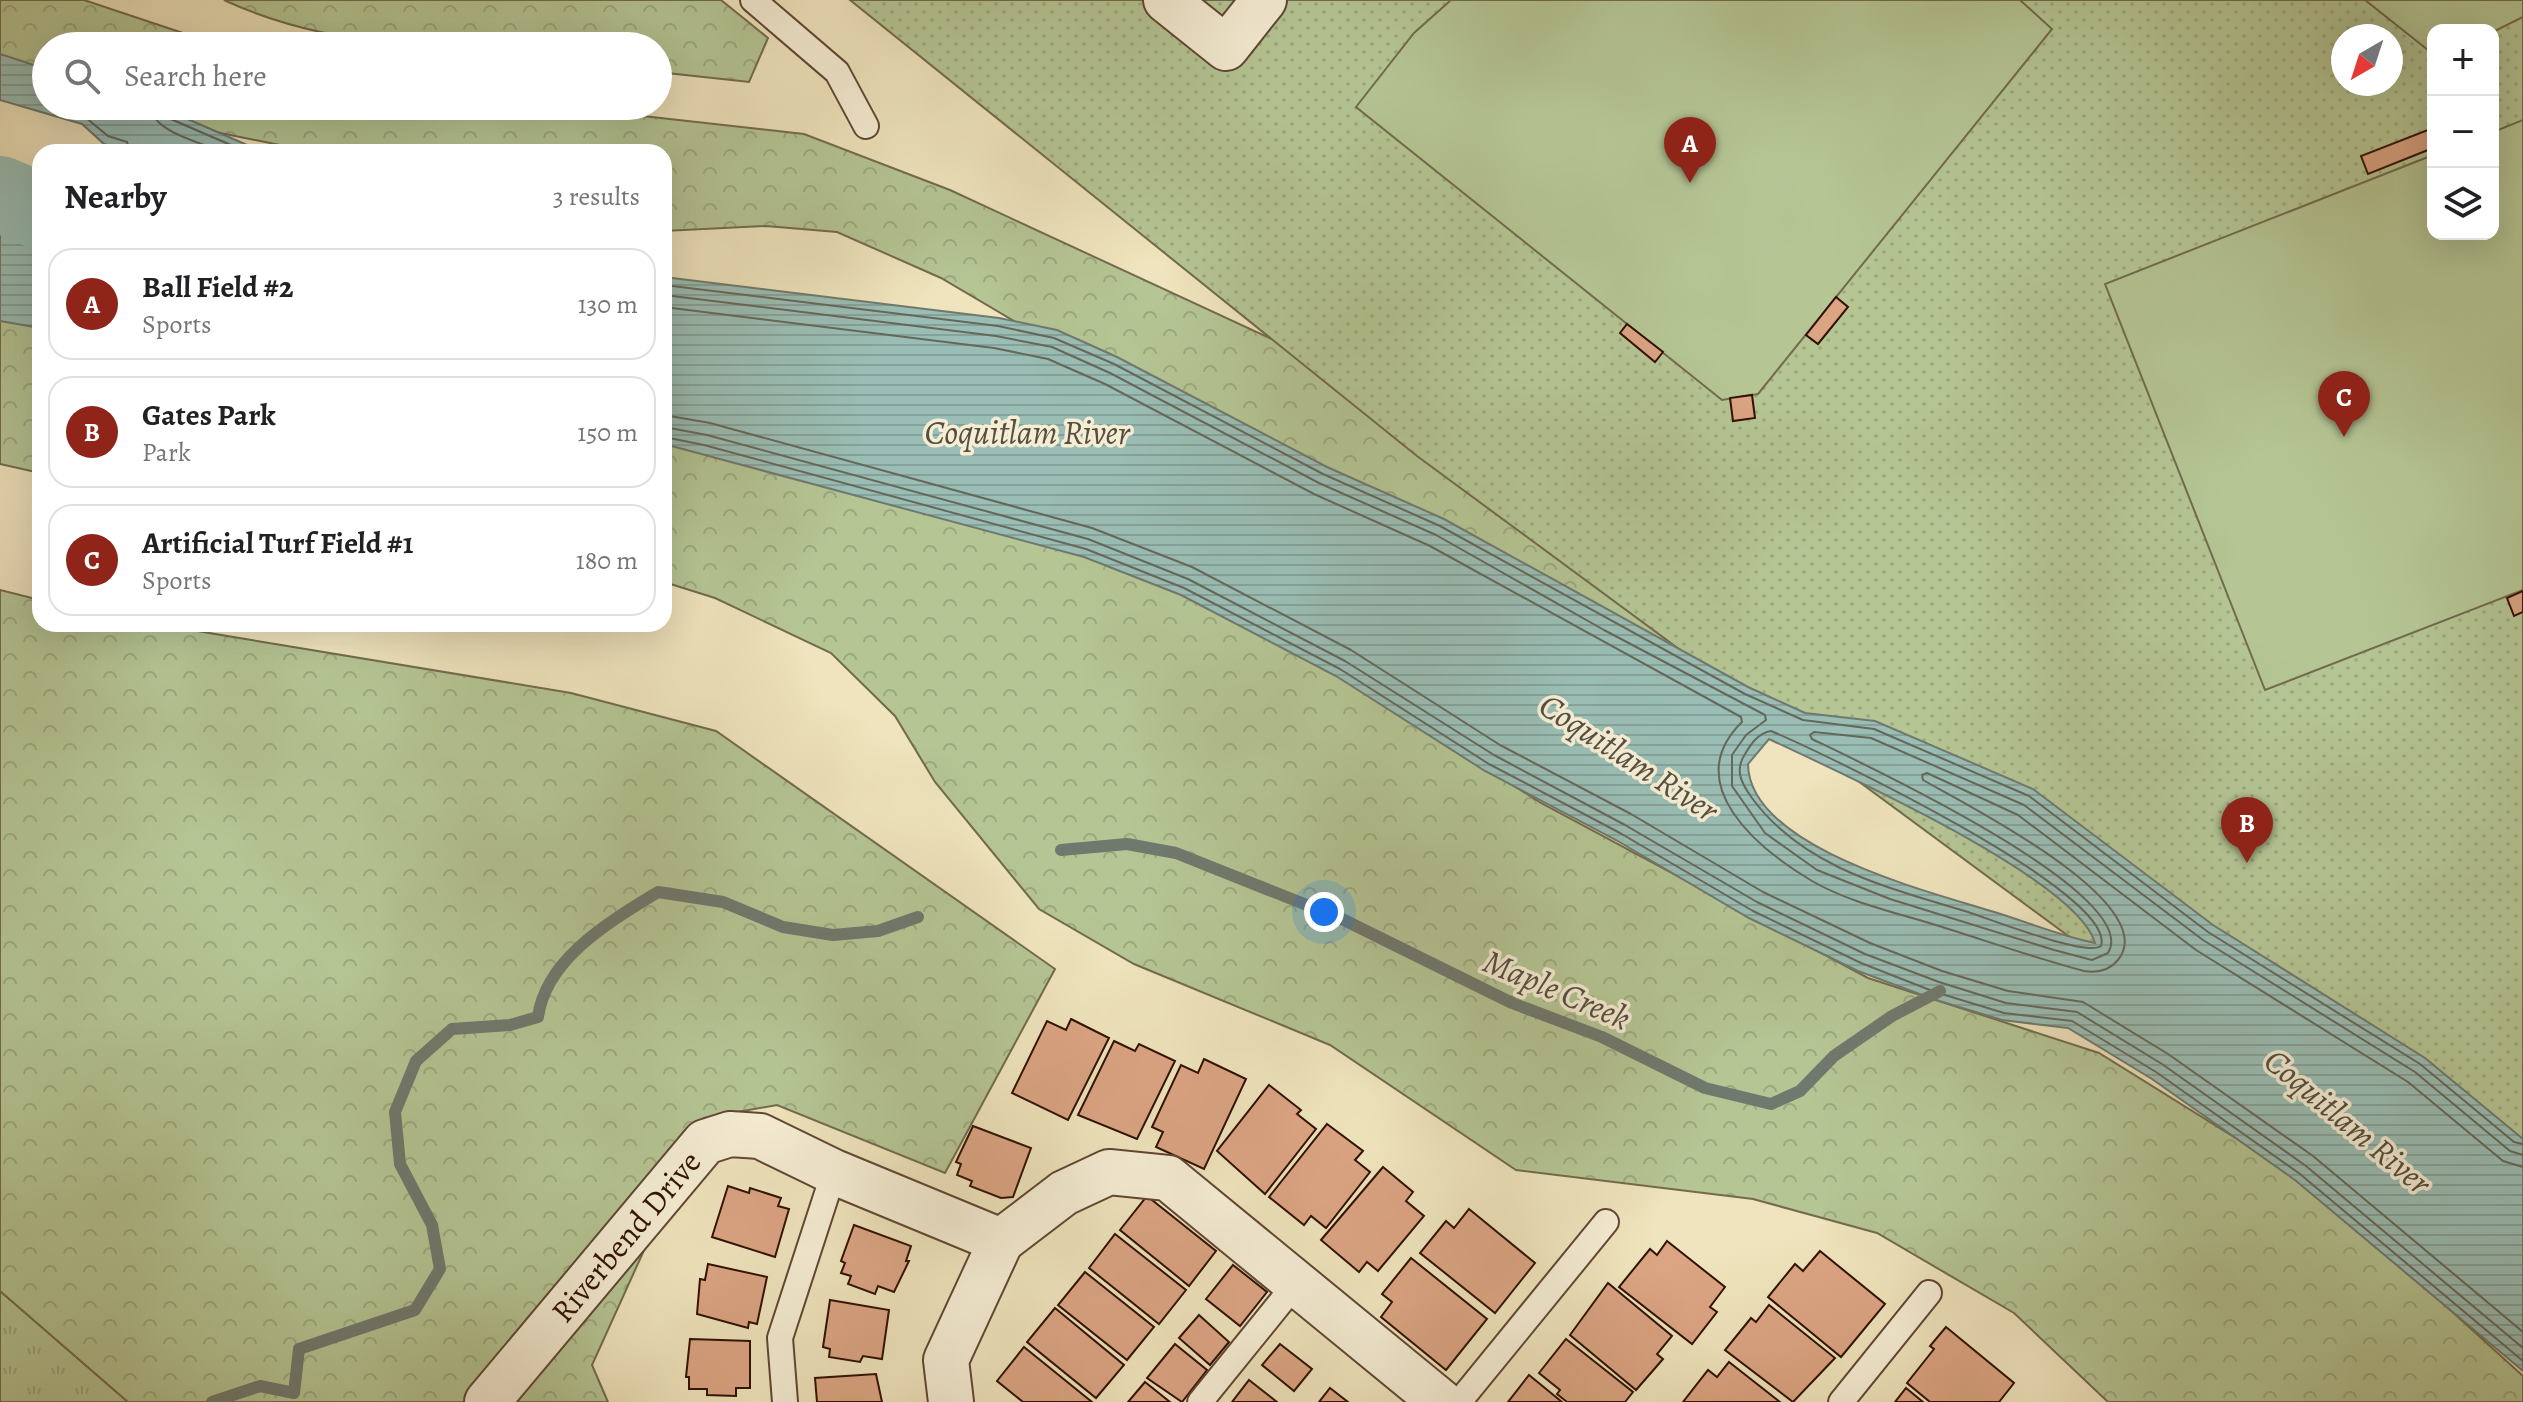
<!DOCTYPE html>
<meta charset="utf-8">
<style>
:root{--surface:#fff;--page:#f6f6f6;--text:#202124;--muted:#757577;--line:#e0e0e0;--accent:#8f2418}
body{margin:0;font-family:Alegreya,serif;background:var(--page);color:var(--text)}
.controls{position:absolute;right:24px;top:24px;display:grid;overflow:hidden;border-radius:16px;box-shadow:0 8px 32px #0002}
.controls button{width:72px;height:72px;display:grid;place-items:center;padding:0;border:0;border-bottom:2px solid var(--line);background:var(--surface);color:var(--text);font:40px sans-serif}
.compass{position:absolute;left:2331px;top:24px;width:72px;height:72px;border-radius:50%;background:var(--surface);box-shadow:0 8px 32px #0002;rotate:219deg}
.you{position:absolute;left:1324px;top:912px;width:28px;height:28px;margin:-20px;border:6px solid #fff;border-radius:50%;background:#1a73e8;box-shadow:0 0 0 12px #1a73e833}
.badge{display:grid;place-items:center;width:52px;height:52px;border-radius:50%;background:var(--accent);color:#fff;font-size:26px;font-weight:700}
.pin{position:absolute;translate:-50% -66px;filter:drop-shadow(0 2px 4px #0008)}
.pin::after{content:'';position:absolute;top:42px;width:28px;height:24px;background:inherit;clip-path:polygon(0 0,100% 0,50% 100%)}
.list{margin:0;padding:0;list-style:none}
h2{display:flex;justify-content:space-between;align-items:center;height:104px;margin:0;padding:0 32px;font-size:34px}
h2 small{font-size:26px;font-weight:400;color:var(--muted)}
.list li{display:grid;grid-template-columns:52px 1fr auto;gap:24px;align-items:center;box-sizing:border-box;height:112px;margin:0 16px 16px;padding:0 16px;border:2px solid var(--line);border-radius:24px}
.list b{display:block;font-size:30px;white-space:nowrap}
.list p{margin:0;font-size:26px;white-space:nowrap;color:var(--muted)}
.list em{font-size:26px;font-style:normal;color:var(--muted)}
.icon{flex:none;width:44px;height:44px;fill:none;stroke:currentColor;stroke-width:2;stroke-linecap:round;stroke-linejoin:round}
.map{position:relative;flex:none;width:2523px;height:1402px;overflow:hidden}
.search{position:absolute;background:var(--surface);box-shadow:0 8px 32px #0002;left:32px;top:32px;width:640px;height:88px;display:flex;align-items:center;gap:20px;box-sizing:border-box;padding:0 28px;border-radius:44px;color:var(--muted);font-size:30px}
.panel{position:absolute;background:var(--surface);box-shadow:0 8px 32px #0002;left:32px;top:144px;width:640px;height:488px;border-radius:24px}
.map>svg:first-child{display:block}
.grass{fill:url(#grass-tufts);stroke:#726b4c;stroke-width:2}
.forest{fill:url(#forest-crowns);stroke:#726b4c;stroke-width:2}
.park{fill:url(#park-dots);stroke:#726b4c;stroke-width:2;fill-rule:evenodd}
.pitch{fill:#b5c594;stroke:#726b4c;stroke-width:2}
.water{fill:url(#water-rules);stroke:#70796e;stroke-width:2;fill-rule:evenodd}
.lines{fill:none;stroke-linecap:round;stroke-linejoin:round}
.shore{stroke:#65685c;stroke-width:2}
.stream{stroke:#70796e;stroke-width:12}
.river{stroke:#9abeb5;stroke-width:76}
.building{fill:#dba483;stroke:#301103;stroke-width:2}
.service-casing{stroke:#604632;stroke-width:28}
.minor-casing{stroke:#604632;stroke-width:48}
.service{stroke:#f5edd4;stroke-width:24}
.minor{stroke:#f5edd4;stroke-width:44}
.labels{text-anchor:middle;stroke-width:7;stroke-linejoin:round;paint-order:stroke}
.street-label{font-size:32px;fill:#301103;stroke:#f5edd4}
.water-label{font-size:34px;font-style:italic;fill:#554e41;stroke:#f5edd4}
</style>
<div class="map">
<svg width="2523" height="1402" viewBox="0 0 2523 1402">
<defs>
<pattern id="grass-tufts" width="24" height="20" patternUnits="userSpaceOnUse" patternTransform="scale(2)"><rect width="24" height="20" fill="#b5c594"/><path d="M3 7l-1-3M5 7V3M7 7l1-3M15 17l-1-3M17 17v-4M19 17l1-3" fill="none" stroke="#9ca87e"/></pattern>
<pattern id="forest-crowns" width="20" height="18" patternUnits="userSpaceOnUse" patternTransform="scale(2)"><rect width="20" height="18" fill="#b5c594"/><path d="M2 6a3 3 0 1 1 6 0M12 15a3 3 0 1 1 6 0" fill="none" stroke="#9ca87e"/></pattern>
<pattern id="park-dots" width="8" height="8" patternUnits="userSpaceOnUse" patternTransform="scale(2)"><rect width="8" height="8" fill="#b5c594"/><path d="M2 2h.1M6 6h.1" fill="none" stroke="#9ca87e" stroke-width="1.8" stroke-linecap="round"/></pattern>
<pattern id="water-rules" width="6" height="5" patternUnits="userSpaceOnUse" patternTransform="scale(2)"><rect width="6" height="5" fill="#9abeb5"/><path d="M0 2.5h6" fill="none" stroke="#85a29a"/></pattern>
</defs>
<rect width="100%" height="100%" fill="#efe4bd"/>
<filter id="stains"><feTurbulence type="fractalNoise" baseFrequency=".0025" numOctaves="4"/><feColorMatrix values="0 0 0 0 .2 0 0 0 0 .09 0 0 0 0 .02 0 0 0 .5 -.17"/></filter>
<radialGradient id="worn" r=".72"><stop offset=".6" stop-color="#630" stop-opacity="0"/><stop offset="1" stop-color="#630" stop-opacity=".3"/></radialGradient>
<path class="grass" d="M0 1291 128 1402H0Z"/>
<g class="forest">
<path d="M0 0H84L222 46H46V98L0 88Z"/>
<path d="M224 0H721L768 38 749 82 658 72V46C513 46 359 63 224 0Z"/>
<path d="M87 106H553L804 134 950 190 1291 348 2002 808 1070 354 941 278 837 232 766 226 664 231V152H314Z"/>
<path d="M0 300 40 306V473L0 464Z"/>
<path d="M664 439 1097 544 1269 630 1541 803 1868 978 2099 1053 2316 1188 2523 1376V1402H2108L2014 1313 1877 1233 1753 1199 1516 1170 1330 1045 1134 964 1039 909 935 782 895 716 831 653 715 598 664 582Z"/>
<path d="M0 590 40 600V624H155L571 693 716 731 1055 969 945 1173 777 1105 704 1118 592 1365 608 1402H128L0 1291Z"/>
</g>
<path class="park" d="M850 0H2523V1271L1417 456ZM2433 30H2493V234H2433ZM2343 36H2391V84H2343Z"/>
<g class="pitch">
<path d="M1451 0H2020L2052 29 1758 394 1722 400 1356 107 1414 33Z"/>
<path d="M2365 0H2523V17L2493 32 2433 30V54Z"/>
<path d="M2523 120V590L2265 690 2105 284 2433 155V234H2493V132Z"/>
</g>
<g class="water">
<path d="M0 54 46 69V106H158L263 152H136L104 144 82 124 0 100Z"/>
<path d="M0 199 40 213V328L0 321Z"/>
<path d="M664 277 999 318 1057 330 1117 357 1327 467 1444 519 1748 687 1805 713 1875 721 2033 789 2213 925 2425 1058 2523 1139V1371L2295 1180 2152 1079 2068 1028 2002 1020 1933 999 1858 971 1749 918 1616 840 1485 771 1336 676 1181 595 1084 557 664 444ZM1769 739C1834 770 2077 878 2095 943 2060 936 2025 921 1991 911 1927 891 1749 847 1748 764Z"/>
</g>
<g class="lines">
<g class="shore">
<path d="M54 106 85 117 108 136 127 142 130 152"/>
<path d="M150 106C152 132 202 143 223 152"/>
<path d="M161 106 166 117 247 152"/>
<path d="M664 285 998 326 1054 338 1114 364 1323 474 1440 526 1745 694 1803 720 1874 729 2029 796 2208 932 2420 1064 2514 1142 2523 1144"/>
<path d="M664 295 996 336 1052 347 1110 373 1319 483 1436 535 1604 630 1765 715 1766 720 1746 735 1732 755V786L1765 833 1817 870 1890 899 2054 950 2092 960 2108 953C2145 894 1857 761 1812 739L1810 735 1814 732 1871 738 2024 805 2203 940 2415 1072 2510 1151 2523 1155"/>
<path d="M664 307 994 348 1048 359 1105 384 1314 494 1430 546 1741 717 1742 722C1679 784 1758 849 1812 881 1850 903 1898 913 1939 926 1987 941 2035 958 2084 971 2097 973 2109 971 2118 960 2164 903 1961 802 1923 780L1922 775 1927 773 2018 815 2196 950 2408 1082 2503 1161 2523 1167"/>
<path d="M664 415 710 423 1092 528 1192 567 1351 650 1500 745 1631 814 1763 892 1870 943 1942 971 2008 991 2083 1002 2168 1054 2313 1156 2523 1332"/>
<path d="M664 427 707 435 1088 539 1188 579 1345 661 1494 755 1625 825 1757 902 1865 954 1939 982 2006 1003 2077 1012 2162 1064 2306 1166 2523 1348"/>
<path d="M664 437 704 445 1086 549 1184 588 1340 669 1489 764 1620 833 1753 911 1861 963 1935 992 2004 1013 2072 1021 2156 1072 2300 1174 2523 1361"/>
<path d="M1771 731C1819 751 2118 893 2101 946 2086 957 1990 919 1968 912 1889 888 1803 868 1752 798 1742 784 1734 771 1745 754 1751 744 1758 733 1771 731Z"/>
</g>
<g class="stream">
<path d="M1061 850 1127 844 1176 853 1342 919 1512 1003 1602 1037 1705 1088 1771 1104 1800 1091 1834 1056 1892 1016 1940 991"/>
<path d="M212 1402 260 1386 294 1393 299 1349 415 1310 440 1269 432 1225 400 1164 395 1112 416 1061 452 1029 510 1025 538 1017C546 958 611 921 658 892L723 902 783 927 833 935 878 931 918 917"/>
</g>
<path class="river" d="M0 194 40 211"/>
</g>
<g class="building">
<path d="M2433 128V148L2368 174 2361 156Z"/>
<path d="M1836 297 1848 307 1818 344 1806 335Z"/>
<path d="M1627 324 1663 352 1655 362 1620 333Z"/>
<path d="M1752 395 1755 418 1733 421 1730 398Z"/>
<path d="M2523 591V612L2514 616 2507 598Z"/>
<path d="M1071 1019 1109 1038 1068 1120 1012 1093 1047 1021 1066 1030Z"/>
<path d="M1114 1041 1135 1051 1139 1044 1175 1061 1137 1139 1078 1115Z"/>
<path d="M1204 1059 1246 1079 1204 1169 1156 1147 1163 1132 1152 1127 1181 1065 1198 1073Z"/>
<path d="M1269 1085 1301 1110 1297 1114 1316 1129 1265 1194 1217 1151Z"/>
<path d="M1327 1124 1363 1151 1355 1160 1370 1172 1326 1228 1311 1216 1304 1225 1269 1197Z"/>
<path d="M973 1126 1031 1148 1013 1197 1001 1198 970 1186 972 1181 957 1175 961 1164 956 1162Z"/>
<path d="M1383 1167 1413 1192 1406 1201 1424 1216 1378 1271 1367 1262 1359 1272 1321 1240Z"/>
<path d="M728 1186 749 1193 750 1188 781 1198 778 1206 789 1209 775 1257 712 1237Z"/>
<path d="M1147 1196 1216 1251 1189 1286 1120 1230Z"/>
<path d="M1469 1209 1535 1263 1495 1313 1420 1253 1446 1221 1454 1228Z"/>
<path d="M854 1225 911 1246 906 1261H909L894 1292 878 1286 875 1294 848 1284 851 1276 841 1273 845 1263 841 1261Z"/>
<path d="M1115 1234 1186 1290 1159 1324 1089 1268Z"/>
<path d="M1667 1241 1725 1287 1710 1307 1717 1312 1692 1344 1619 1287 1650 1249 1657 1255Z"/>
<path d="M1820 1251 1885 1304 1841 1357 1768 1297 1795 1264 1803 1271Z"/>
<path d="M1411 1258 1487 1319 1446 1370 1381 1317 1392 1302 1382 1294Z"/>
<path d="M708 1264 767 1277 757 1324 749 1322 748 1328 697 1314 700 1279 705 1280Z"/>
<path d="M1233 1265 1267 1292 1240 1326 1206 1299Z"/>
<path d="M1085 1272 1154 1327 1127 1360 1058 1305Z"/>
<path d="M1608 1283 1672 1336 1657 1354 1663 1359 1636 1390 1570 1335Z"/>
<path d="M830 1300 889 1310 882 1359 863 1356 860 1362 829 1357 830 1349 823 1347Z"/>
<path d="M1769 1305 1835 1358 1793 1402 1725 1350 1751 1318 1756 1322Z"/>
<path d="M1055 1308 1124 1365 1096 1398 1027 1342Z"/>
<path d="M1199 1315 1229 1342 1210 1365 1179 1338Z"/>
<path d="M1946 1327 2014 1383 1999 1402H1930L1907 1383 1934 1349 1930 1346Z"/>
<path d="M690 1339 750 1341V1388H736V1396L707 1395V1389H689V1377H686Z"/>
<path d="M1566 1339 1633 1392 1625 1402H1567L1557 1394 1560 1390 1539 1373Z"/>
<path d="M1175 1344 1207 1370 1182 1402 1147 1378Z"/>
<path d="M1280 1344 1312 1369 1294 1391 1262 1365Z"/>
<path d="M1024 1347 1092 1402H1023L997 1381Z"/>
<path d="M1729 1362 1780 1402H1683L1708 1370 1717 1377Z"/>
<path d="M876 1374 882 1402H817L815 1378Z"/>
<path d="M1529 1375 1562 1402H1508Z"/>
<path d="M1249 1380 1277 1402H1232Z"/>
<path d="M1145 1382 1170 1402H1128Z"/>
<path d="M1330 1388 1348 1402H1319Z"/>
<path d="M1906 1388 1923 1402H1895Z"/>
</g>
<g class="lines">
<defs>
<g id="service">
<path d="M753 0 837 72 866 126"/>
<path d="M785 1402 780 1338 834 1172"/>
<path d="M1200 1402 1298 1281"/>
<path d="M1459 1402 1606 1222"/>
<path d="M1841 1402 1929 1293"/>
</g>
<g id="minor">
<path d="M1166 0 1226 48 1264 0"/>
<path d="M1001 1241 1064 1193 1109 1172 1168 1178 1441 1402"/>
<path id="s1" d="M487 1402 705 1142 730 1134 760 1136 834 1172 1001 1241 946 1360 951 1402"/>
</g>
</defs>
<use href="#service" class="service-casing"/>
<use href="#minor" class="minor-casing"/>
<use href="#service" class="service"/>
<use href="#minor" class="minor"/>
</g>
<g class="labels">
<g class="street-label">
<text dy="11" stroke="none"><textPath href="#s1" startOffset="216">Riverbend Drive</textPath></text>
</g>
<g class="water-label">
<text x="1027" y="444">Coquitlam River</text>
<text transform="translate(1629 757) rotate(33)" y="12">Coquitlam River</text>
<text transform="translate(1557 989) rotate(23)" y="12">Maple Creek</text>
<text transform="translate(2348 1121) rotate(40)" y="12">Coquitlam River</text>
</g>
</g>
<rect width="100%" height="100%" filter="url(#stains)"/>
<rect width="100%" height="100%" fill="url(#worn)"/>
</svg>
<div class="controls">
<button>+</button>
<button>−</button>
<button><svg class="icon" aria-label="layers" viewBox="0 0 24 24"><path d="M12 4l9 5-9 5-9-5zM3 14l9 5 9-5"/></svg></button>
</div>
<svg class="compass" viewBox="-18 -18 36 36"><path d="M0-13l5 13h-10z" fill="#e53935"/><path d="M0 13l5-13h-10z" fill="#757577"/></svg>
<div class="you"></div>
<div class="pin badge" style="left:1690px;top:183px">A</div>
<div class="pin badge" style="left:2247px;top:863px">B</div>
<div class="pin badge" style="left:2344px;top:437px">C</div>
<div class="search"><svg class="icon" aria-label="search" viewBox="0 0 24 24"><circle cx="10" cy="10" r="6"/><path d="M15 15l6 6"/></svg>Search here</div>
<section class="panel">
<h2>Nearby<small>3 results</small></h2>
<ul class="list">
<li><span class="badge">A</span><div><b>Ball Field #2</b><p>Sports</p></div><em>130 m</em></li>
<li><span class="badge">B</span><div><b>Gates Park</b><p>Park</p></div><em>150 m</em></li>
<li><span class="badge">C</span><div><b>Artificial Turf Field #1</b><p>Sports</p></div><em>180 m</em></li>
</ul>
</section>
</div>
